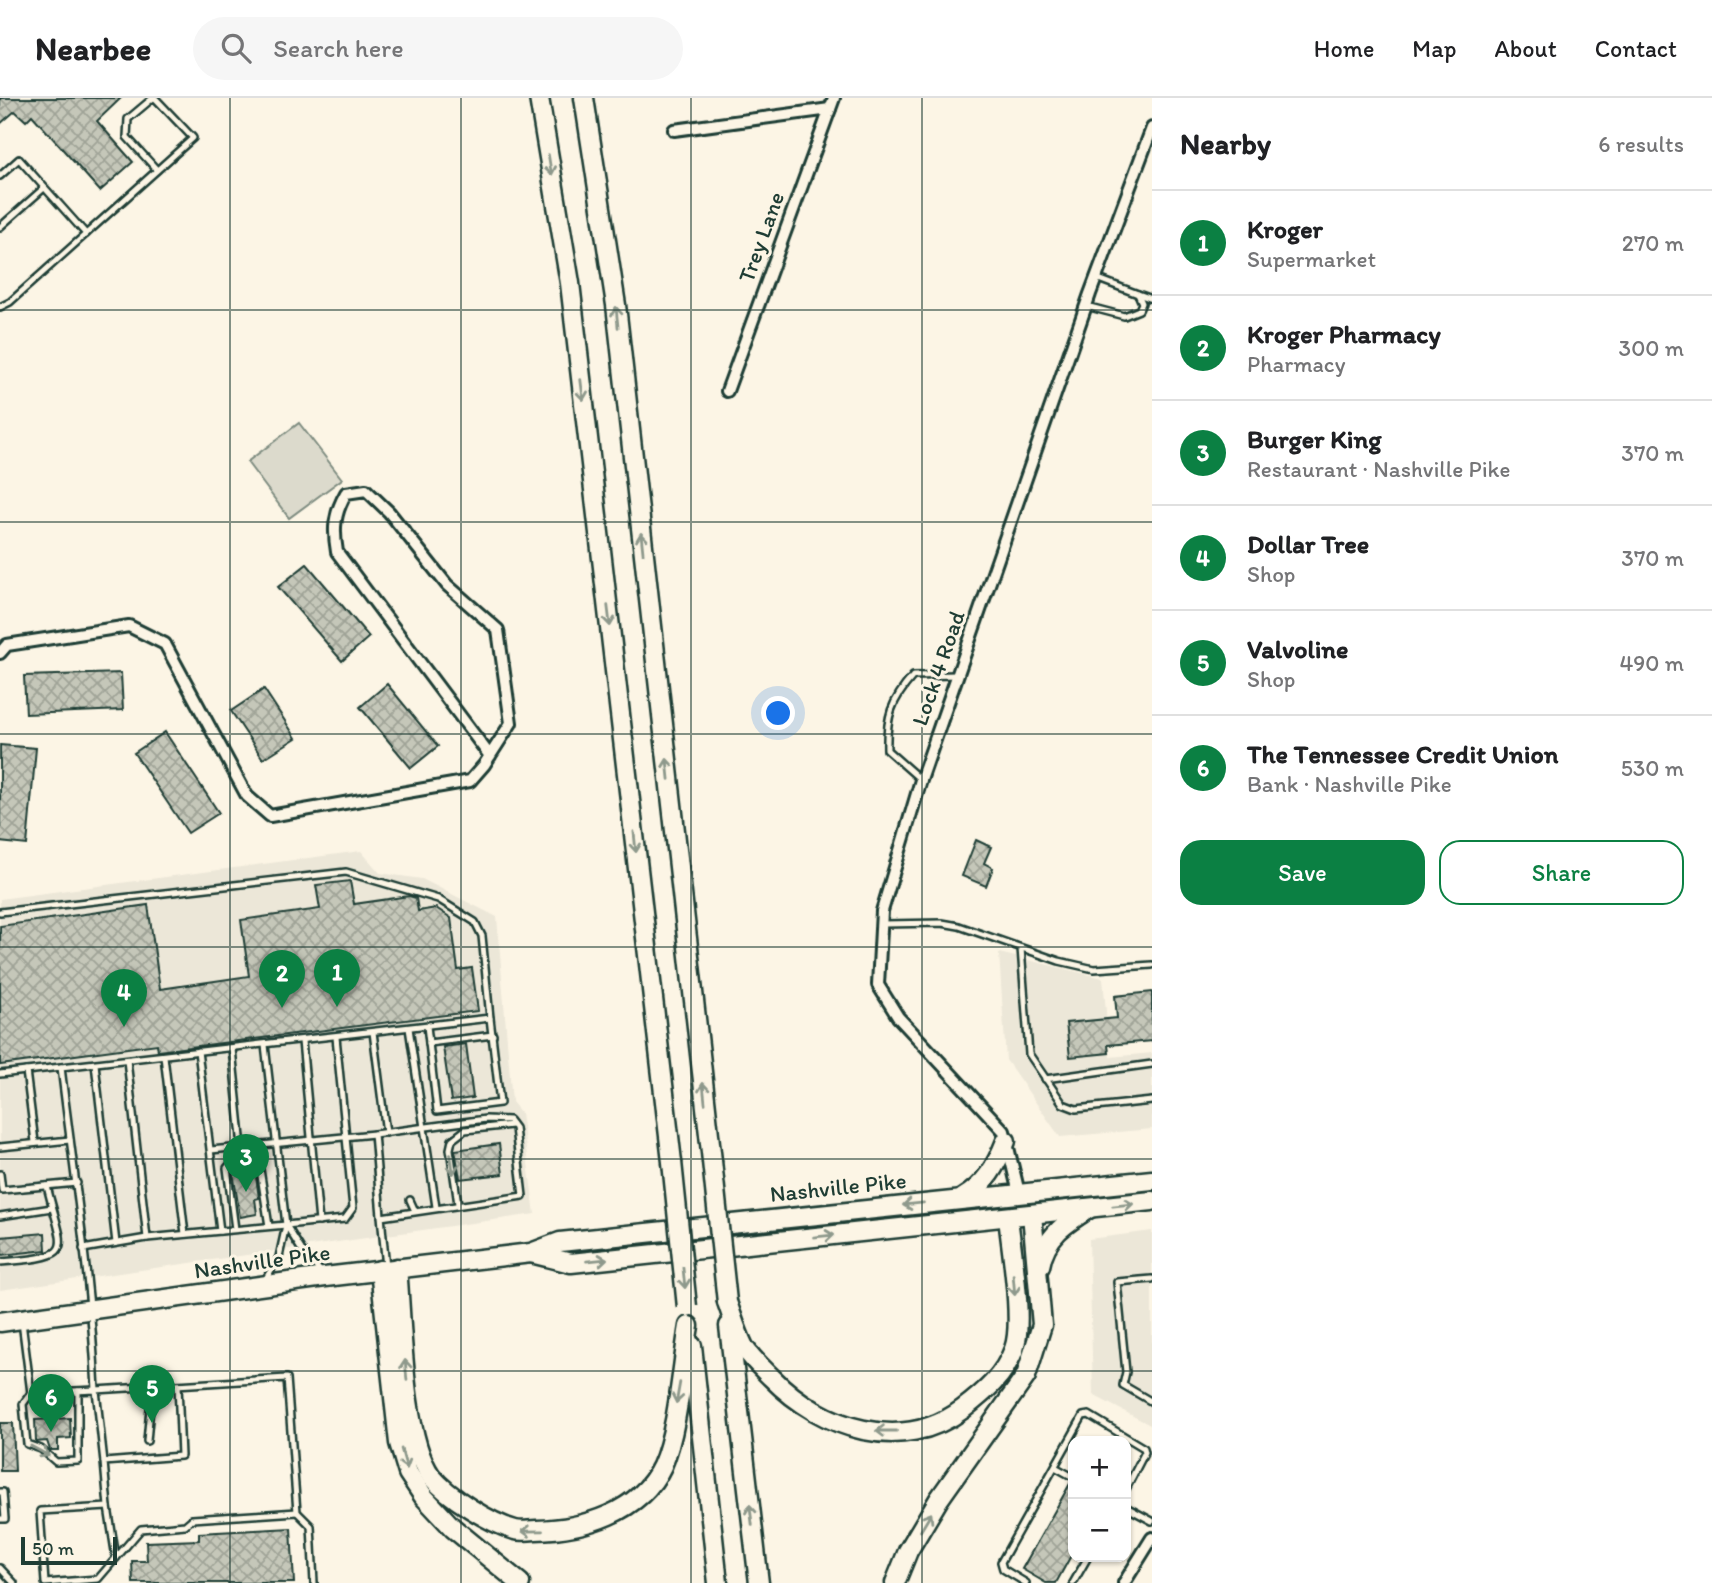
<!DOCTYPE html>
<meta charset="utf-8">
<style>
:root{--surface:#fff;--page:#f6f6f6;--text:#202124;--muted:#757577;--line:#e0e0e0;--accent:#0b8043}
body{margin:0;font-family:Itim,sans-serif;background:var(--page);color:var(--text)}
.controls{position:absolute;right:21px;bottom:21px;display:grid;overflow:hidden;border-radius:14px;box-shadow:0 2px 5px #0004}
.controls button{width:63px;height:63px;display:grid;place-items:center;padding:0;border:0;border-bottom:2px solid var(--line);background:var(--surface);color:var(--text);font:35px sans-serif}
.scale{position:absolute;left:21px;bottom:18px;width:96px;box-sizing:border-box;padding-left:7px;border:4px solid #1f3d34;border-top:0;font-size:19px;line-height:24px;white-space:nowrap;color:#1f3d34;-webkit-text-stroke:5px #fcf5e5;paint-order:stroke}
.you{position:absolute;left:779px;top:616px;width:24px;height:24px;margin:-18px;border:5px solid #fff;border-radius:50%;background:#1a73e8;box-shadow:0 0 0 10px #1a73e833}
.badge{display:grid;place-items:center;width:46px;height:46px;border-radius:50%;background:var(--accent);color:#fff;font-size:23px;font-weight:700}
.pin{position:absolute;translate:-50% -58px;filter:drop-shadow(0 2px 4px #0008)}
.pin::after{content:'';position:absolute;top:37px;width:24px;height:21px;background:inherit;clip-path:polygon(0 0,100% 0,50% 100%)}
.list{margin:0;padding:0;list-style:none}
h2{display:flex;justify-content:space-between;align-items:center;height:91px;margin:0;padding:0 28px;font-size:30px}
h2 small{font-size:23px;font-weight:400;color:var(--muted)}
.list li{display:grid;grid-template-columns:46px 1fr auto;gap:21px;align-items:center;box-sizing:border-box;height:105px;padding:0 28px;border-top:2px solid var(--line)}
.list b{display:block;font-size:26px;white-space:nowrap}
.list p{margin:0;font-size:23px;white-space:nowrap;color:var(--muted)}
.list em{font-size:23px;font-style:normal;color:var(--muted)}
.actions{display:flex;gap:14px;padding:21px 28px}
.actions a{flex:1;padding:16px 0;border:2px solid var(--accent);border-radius:21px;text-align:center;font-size:24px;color:var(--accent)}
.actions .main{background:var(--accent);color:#fff}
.icon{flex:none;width:38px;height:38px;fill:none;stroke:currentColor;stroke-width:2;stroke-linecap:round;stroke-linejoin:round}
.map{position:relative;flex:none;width:1152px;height:1485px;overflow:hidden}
header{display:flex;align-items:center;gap:42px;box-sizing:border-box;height:98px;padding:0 35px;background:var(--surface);border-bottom:2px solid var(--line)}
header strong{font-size:33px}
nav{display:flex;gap:38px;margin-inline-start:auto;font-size:24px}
.search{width:490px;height:63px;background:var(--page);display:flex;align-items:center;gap:18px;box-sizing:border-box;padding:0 24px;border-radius:38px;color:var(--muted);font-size:26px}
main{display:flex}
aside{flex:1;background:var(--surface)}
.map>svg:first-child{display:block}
.built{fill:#ece7d8}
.green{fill:#dcdacc;stroke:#7e8c80;stroke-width:2}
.building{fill:url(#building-cross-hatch);stroke:#1f3d34;stroke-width:2}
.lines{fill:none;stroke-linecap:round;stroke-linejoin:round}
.service-casing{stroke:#1f3d34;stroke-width:10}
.minor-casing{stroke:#1f3d34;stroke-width:16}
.primary-casing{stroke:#1f3d34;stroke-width:23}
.trunk-casing{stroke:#1f3d34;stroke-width:23}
.service{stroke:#fcf5e5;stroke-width:5}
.minor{stroke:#fcf5e5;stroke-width:10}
.primary{stroke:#fcf5e5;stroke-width:18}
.trunk{stroke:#fcf5e5;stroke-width:18}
.trunk-bridge-casing{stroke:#1f3d34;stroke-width:23;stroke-linecap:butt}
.trunk-bridge{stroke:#fcf5e5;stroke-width:18}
.oneway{stroke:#8e998c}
.grid{fill:none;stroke:#1f3d34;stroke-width:2;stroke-opacity:0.55}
.labels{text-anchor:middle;stroke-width:6;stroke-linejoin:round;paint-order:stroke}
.street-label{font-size:23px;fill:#1f3d34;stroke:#fcf5e5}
</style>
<header>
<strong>Nearbee</strong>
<div class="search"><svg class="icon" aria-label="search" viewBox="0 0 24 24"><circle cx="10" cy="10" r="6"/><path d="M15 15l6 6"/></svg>Search here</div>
<nav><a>Home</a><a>Map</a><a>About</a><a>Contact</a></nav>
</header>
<main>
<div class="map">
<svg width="1152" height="1485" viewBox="0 0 1152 1485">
<defs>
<pattern id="building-cross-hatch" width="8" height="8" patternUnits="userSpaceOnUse" patternTransform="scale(1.75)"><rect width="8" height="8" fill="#c5c7b9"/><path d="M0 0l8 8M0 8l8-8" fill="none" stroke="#9fa397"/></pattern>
</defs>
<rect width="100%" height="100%" fill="#fcf5e5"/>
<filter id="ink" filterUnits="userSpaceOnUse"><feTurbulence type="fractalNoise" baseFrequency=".0143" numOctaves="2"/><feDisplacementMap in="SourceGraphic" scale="14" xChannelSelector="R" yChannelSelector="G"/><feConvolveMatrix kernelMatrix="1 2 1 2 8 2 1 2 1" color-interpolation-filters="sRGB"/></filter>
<g filter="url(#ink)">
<g class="built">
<path d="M361 753 380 775 422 781 497 819 512 1004 521 1015 535 1116 0 1192V801Z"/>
<path d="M999 855 1103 880 1110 959 1152 955V1031L1060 1039 1006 962Z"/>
<path d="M1152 1133V1328L1093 1297 1089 1141Z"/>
</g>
<path class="green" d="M299 325 342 381 289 420 247 364Z"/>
<g class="building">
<path d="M0 0H121L97 23 133 64 100 93 32 17 26 23 15 13 0 26Z"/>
<path d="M307 466 369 539 342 563 278 489Z"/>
<path d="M121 575 123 612 26 616 24 578Z"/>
<path d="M387 586 438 648 411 670 360 609Z"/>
<path d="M264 591 296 640 263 661 231 613Z"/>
<path d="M165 634 219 715 188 735 134 655Z"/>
<path d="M0 647 36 650 27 747 0 744Z"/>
<path d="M976 742 991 749 984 765 993 770 986 788 962 778Z"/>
<path d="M350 783 354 806 409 798 416 800 418 813 436 810 451 820 458 872 472 870 478 913 158 953 157 946 0 967V828L148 807 160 891 249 878 241 822 320 811 316 787Z"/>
<path d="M1152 894V943L1108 947 1109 955 1070 959 1066 925 1117 920 1115 898Z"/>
<path d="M466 946 473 1000 451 1003 443 949Z"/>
<path d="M499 1046 503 1076 460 1081 455 1052Z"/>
<path d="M255 1071 259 1100 255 1101 257 1116 240 1119 233 1074Z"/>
<path d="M45 1135 46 1152 2 1157 1 1139Z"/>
<path d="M70 1320 71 1340 58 1341V1352H50L47 1343 36 1344 35 1322Z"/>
<path d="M0 1325H13L15 1373H0Z"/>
<path d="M1071 1384 1073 1454 1056 1485H1046L1022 1471Z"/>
<path d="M291 1430 294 1485H133L132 1463H147L146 1444 199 1442V1435Z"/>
</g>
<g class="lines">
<defs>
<g id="service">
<path d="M153 0 128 21 127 39 157 72"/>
<path d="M0 78 19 61 86 136 10 204 0 209"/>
<path d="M0 129 44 90"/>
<path d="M86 136 193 40 155 0"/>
<path d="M1138 196 1152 201"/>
<path d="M1086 208 1124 218 1139 212 1142 205 1138 196 1096 180"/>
<path d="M921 682 887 652C886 619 891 603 913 578L957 577"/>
<path d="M0 814 346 774 438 801 475 824 482 838 490 920 61 969"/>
<path d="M883 826 942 825 959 828 1059 863 1094 871 1152 867"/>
<path d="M1021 850 1029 956 1063 1006 1076 1011 1152 1003"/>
<path d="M427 928 437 1013 500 1005 490 920"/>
<path d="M409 930 436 1109"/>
<path d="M373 934 386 1035"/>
<path d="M302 943 319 1124"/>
<path d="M429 945 493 937"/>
<path d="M232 951 242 1049"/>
<path d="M198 953 220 1133"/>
<path d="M164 958 185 1136"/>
<path d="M127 962 147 1140"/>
<path d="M95 966 116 1145"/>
<path d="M26 973 35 1044"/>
<path d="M0 976 61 969C74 1077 91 1184 96 1292L287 1280 297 1414 311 1428 314 1485"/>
<path d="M1045 981 1152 966"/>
<path d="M0 1049 70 1042"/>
<path d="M211 1052 374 1036"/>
<path d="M0 1076 2 1092 77 1085"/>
<path d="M410 1102 415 1113"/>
<path d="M458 1106 450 1051 452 1042 465 1032 512 1027"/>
<path d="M0 1118 52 1110"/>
<path d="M381 1119 523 1098 515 1030 509 1022 486 1021 374 1036C378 1080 381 1124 386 1168"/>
<path d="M286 1127 345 1121 353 1110 336 939"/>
<path d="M286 1127 304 1156 323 1176"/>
<path d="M235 1131 227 1070C235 1059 249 1057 259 1065L269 1128"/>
<path d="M83 1151 147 1140 286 1127 265 947"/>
<path d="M0 1164C80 1158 63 1155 47 1088"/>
<path d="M1152 1181 1117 1184 1126 1274 1123 1287 1152 1304"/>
<path d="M265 1182 279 1159 286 1127"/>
<path d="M22 1224 31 1295 96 1292 104 1364"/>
<path d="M178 1287 181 1358 104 1364 108 1409 40 1413 45 1485 98 1481 141 1431 185 1427 192 1421 297 1414"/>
<path d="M31 1295 23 1306 27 1346 41 1351 56 1364 78 1363V1293"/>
<path d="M147 1343 152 1289"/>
<path d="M1055 1369 1073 1379"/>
<path d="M0 1394H3L5 1421H0"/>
<path d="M108 1409 116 1460"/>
<path d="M1126 1409 1152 1423"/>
<path d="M0 1470 14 1485"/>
<path d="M1026 1485 1003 1471 1001 1464 1083 1318 1089 1317 1144 1350 1145 1354 1126 1391"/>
<path d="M1073 1485 1088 1459"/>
</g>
<g id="minor">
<path d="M674 32 830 11"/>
<path d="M727 293 834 0"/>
<path d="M0 555 7 547 129 528 165 546 247 698 270 718 470 683 484 667 511 625 498 532 447 487 389 414 366 392 346 395C334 416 333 431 337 454L490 658"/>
<path d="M1019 1095 1004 1033 898 919 878 887 882 813 921 682 1090 196 1152 30"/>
<path d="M1124 1485 1152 1440"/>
</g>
<g id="primary">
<path d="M963 1100C986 1086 996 1068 1006 1043"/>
<path d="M531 1155 571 1165 1152 1103"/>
<path d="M0 1224 325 1179 531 1155 560 1144 1152 1082"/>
</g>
<g id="trunk">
<path d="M539 0 570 185 672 1064"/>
<path d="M584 0 616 207 712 1063"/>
<path d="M1040 1168C1045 1138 1066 1125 1090 1110"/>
<path d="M397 1170C402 1221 402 1338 431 1378 448 1399 490 1425 515 1432 522 1434 529 1432 536 1432 583 1431 640 1415 662 1368 678 1332 682 1268 689 1228"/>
<path d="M380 1172 399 1345 408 1375 424 1399 453 1430 520 1485"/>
<path d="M727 1204C732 1218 737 1235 744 1249 751 1260 763 1271 772 1280 822 1331 902 1357 963 1311 985 1294 1004 1278 1014 1251 1024 1224 1011 1150 1008 1119"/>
<path d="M729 1228 759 1485"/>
<path d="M692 1248 718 1485"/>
<path d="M895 1485 908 1453 939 1401 1026 1278 1042 1227 1032 1116"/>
</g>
</defs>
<use href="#service" class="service-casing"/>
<use href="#minor" class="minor-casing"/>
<use href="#primary" class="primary-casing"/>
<use href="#trunk" class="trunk-casing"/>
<use href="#service" class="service"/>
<use href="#minor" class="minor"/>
<use href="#primary" class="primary"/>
<use href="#trunk" class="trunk"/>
<defs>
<g id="trunk-bridge">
<path d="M712 1063 727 1204"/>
<path d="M672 1064 687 1209"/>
</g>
</defs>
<use href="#trunk-bridge" class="trunk-bridge-casing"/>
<use href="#trunk-bridge" class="trunk-bridge"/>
</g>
<defs><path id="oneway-shaft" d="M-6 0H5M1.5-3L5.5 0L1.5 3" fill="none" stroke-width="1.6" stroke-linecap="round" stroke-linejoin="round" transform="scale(1.75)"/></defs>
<g class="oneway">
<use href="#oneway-shaft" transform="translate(550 67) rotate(81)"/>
<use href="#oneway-shaft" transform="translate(617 219) rotate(-96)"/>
<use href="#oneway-shaft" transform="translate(582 292) rotate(83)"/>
<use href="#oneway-shaft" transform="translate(642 445) rotate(-96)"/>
<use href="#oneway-shaft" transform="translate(609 518) rotate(83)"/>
<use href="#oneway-shaft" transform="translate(668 671) rotate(-96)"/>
<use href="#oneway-shaft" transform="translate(635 744) rotate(84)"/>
<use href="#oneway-shaft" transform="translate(704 995) rotate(-96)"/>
<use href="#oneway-shaft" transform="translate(452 1066) rotate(82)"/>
<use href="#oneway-shaft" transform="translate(913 1106) rotate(174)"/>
<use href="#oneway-shaft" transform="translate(1123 1107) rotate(-6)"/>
<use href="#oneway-shaft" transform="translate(824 1138) rotate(-6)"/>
<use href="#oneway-shaft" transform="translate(597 1162) rotate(-6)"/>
<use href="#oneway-shaft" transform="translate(684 1180) rotate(84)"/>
<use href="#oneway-shaft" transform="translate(1014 1187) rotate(85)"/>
<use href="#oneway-shaft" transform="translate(406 1272) rotate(-95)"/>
<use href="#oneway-shaft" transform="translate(678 1295) rotate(100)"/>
<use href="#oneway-shaft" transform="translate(886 1333) rotate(180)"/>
<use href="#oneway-shaft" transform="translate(40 1353) rotate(29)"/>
<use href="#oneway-shaft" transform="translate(404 1361) rotate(74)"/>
<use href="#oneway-shaft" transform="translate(751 1417) rotate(-97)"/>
<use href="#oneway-shaft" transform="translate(926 1424) rotate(-59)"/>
<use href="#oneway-shaft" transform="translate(532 1433) rotate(179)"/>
</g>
</g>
<path class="grid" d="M230 0V1485M461 0V1485M691 0V1485M922 0V1485M0 212H1152M0 424H1152M0 636H1152M0 849H1152M0 1061H1152M0 1273H1152"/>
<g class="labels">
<g class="street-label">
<text transform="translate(761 139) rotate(-70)" y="8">Trey Lane</text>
<text transform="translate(938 570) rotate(-71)" y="8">Lock 4 Road</text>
<text transform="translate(838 1089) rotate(-6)" y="8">Nashville Pike</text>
<text transform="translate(262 1163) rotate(-8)" y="8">Nashville Pike</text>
</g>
</g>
</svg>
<div class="controls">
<button>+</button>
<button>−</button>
</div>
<div class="scale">50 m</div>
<div class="you"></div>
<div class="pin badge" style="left:337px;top:909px">1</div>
<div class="pin badge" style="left:282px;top:910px">2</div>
<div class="pin badge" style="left:246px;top:1094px">3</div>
<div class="pin badge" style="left:124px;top:929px">4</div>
<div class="pin badge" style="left:152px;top:1325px">5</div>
<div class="pin badge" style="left:51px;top:1334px">6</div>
</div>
<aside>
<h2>Nearby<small>6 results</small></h2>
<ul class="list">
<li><span class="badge">1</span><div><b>Kroger</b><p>Supermarket</p></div><em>270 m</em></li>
<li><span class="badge">2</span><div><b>Kroger Pharmacy</b><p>Pharmacy</p></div><em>300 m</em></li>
<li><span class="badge">3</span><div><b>Burger King</b><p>Restaurant · Nashville Pike</p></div><em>370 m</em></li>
<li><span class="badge">4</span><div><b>Dollar Tree</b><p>Shop</p></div><em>370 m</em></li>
<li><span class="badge">5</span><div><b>Valvoline</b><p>Shop</p></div><em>490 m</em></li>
<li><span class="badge">6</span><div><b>The Tennessee Credit Union</b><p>Bank · Nashville Pike</p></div><em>530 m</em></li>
</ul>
<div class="actions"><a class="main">Save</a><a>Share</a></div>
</aside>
</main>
